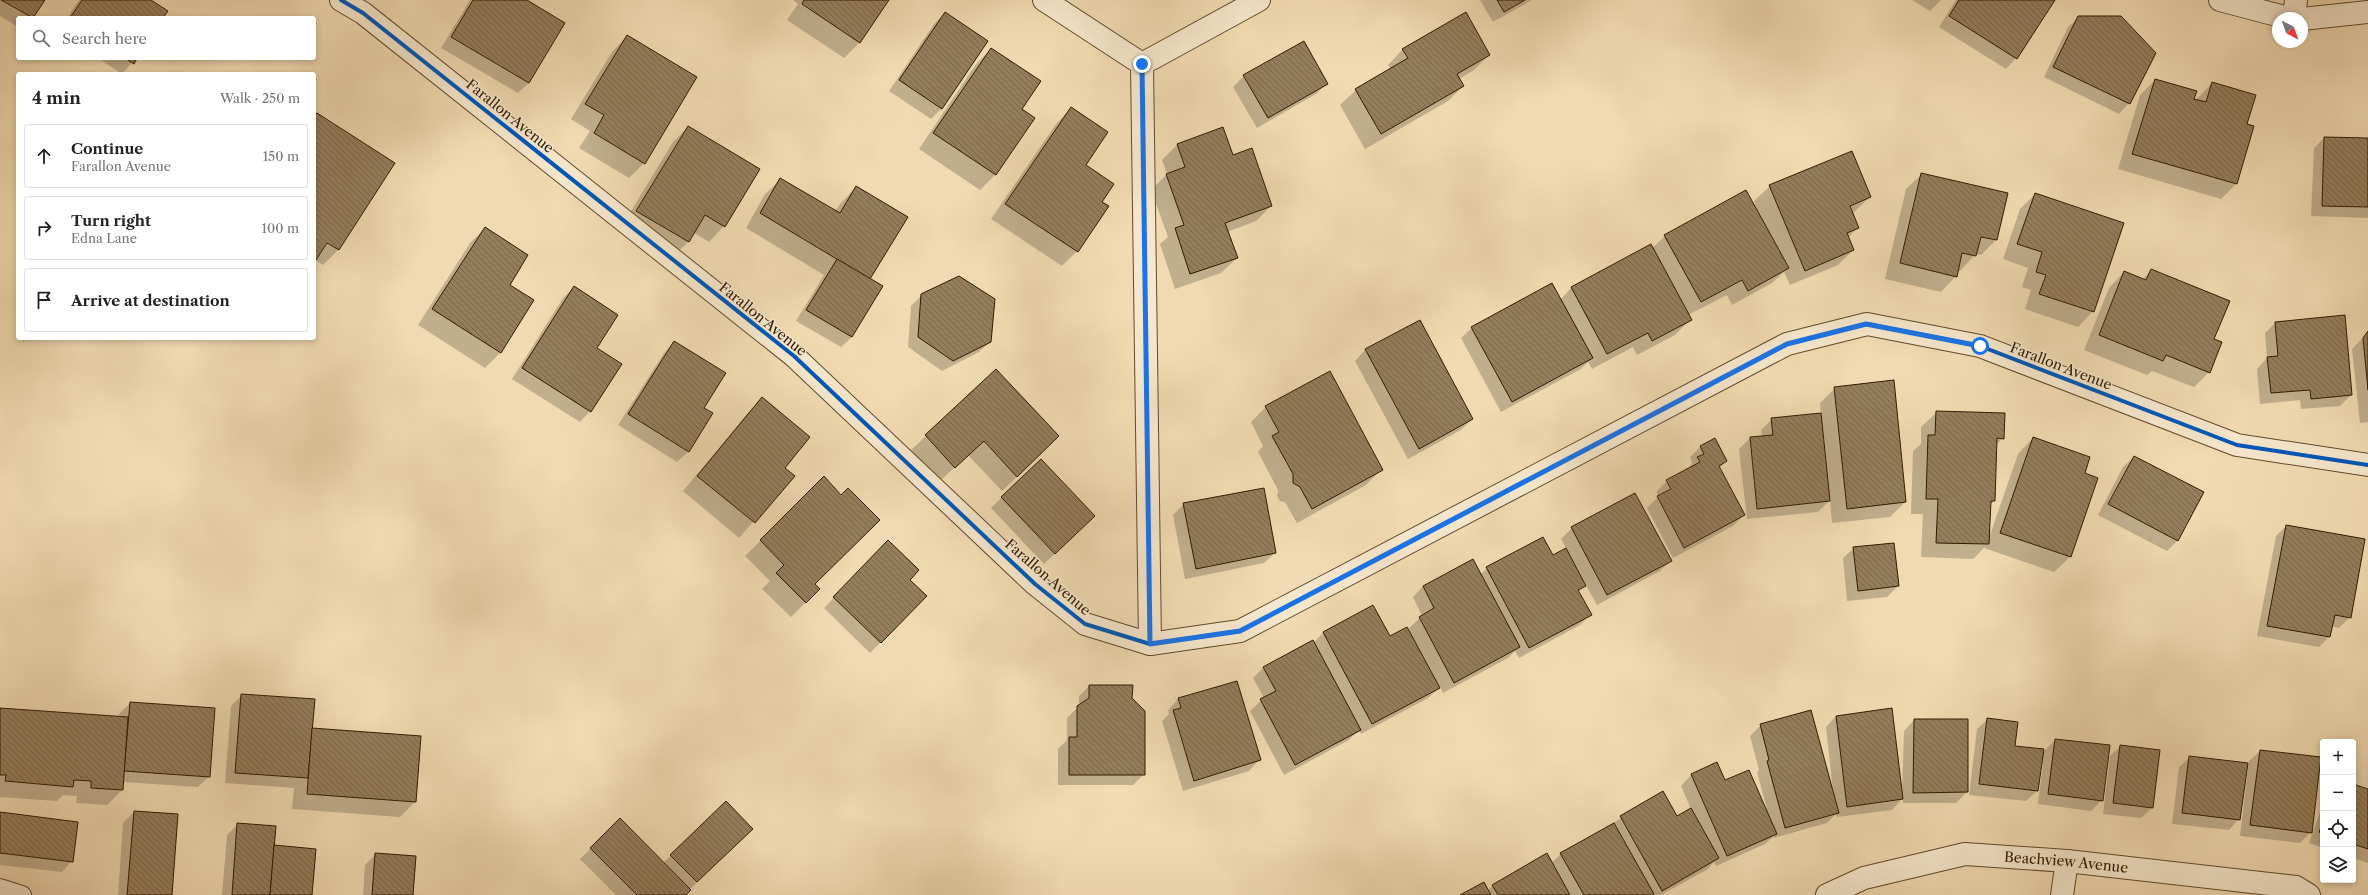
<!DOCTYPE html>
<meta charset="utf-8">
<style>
:root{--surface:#fff;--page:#f2f2f2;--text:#222;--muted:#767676;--line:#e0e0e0}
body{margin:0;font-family:"Libre Caslon Text",serif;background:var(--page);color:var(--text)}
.controls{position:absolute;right:12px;bottom:12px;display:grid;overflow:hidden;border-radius:4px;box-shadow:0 2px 6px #0003}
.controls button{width:36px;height:36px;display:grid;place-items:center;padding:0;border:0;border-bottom:1px solid var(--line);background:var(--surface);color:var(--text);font:20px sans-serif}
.compass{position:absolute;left:2272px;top:12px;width:36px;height:36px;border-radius:50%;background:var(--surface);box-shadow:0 2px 6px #0003;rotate:139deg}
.stop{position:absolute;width:12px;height:12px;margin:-9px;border:3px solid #1a73e8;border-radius:50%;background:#fff}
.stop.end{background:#1a73e8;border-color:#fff;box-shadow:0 1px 4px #0008}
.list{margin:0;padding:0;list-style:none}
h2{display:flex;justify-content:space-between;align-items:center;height:52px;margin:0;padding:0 16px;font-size:17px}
h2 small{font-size:13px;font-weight:400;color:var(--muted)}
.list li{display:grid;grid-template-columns:26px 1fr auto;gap:12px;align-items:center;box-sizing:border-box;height:64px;margin:0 8px 8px;padding:0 8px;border:1px solid var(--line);border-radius:4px}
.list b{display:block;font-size:15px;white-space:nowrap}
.list p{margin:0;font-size:13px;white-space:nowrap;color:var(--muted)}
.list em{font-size:13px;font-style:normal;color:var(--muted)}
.icon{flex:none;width:22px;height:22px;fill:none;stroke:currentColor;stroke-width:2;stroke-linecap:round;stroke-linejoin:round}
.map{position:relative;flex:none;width:2368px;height:895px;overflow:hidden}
.search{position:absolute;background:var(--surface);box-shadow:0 2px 6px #0003;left:16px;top:16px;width:300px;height:44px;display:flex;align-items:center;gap:10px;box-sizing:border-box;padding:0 14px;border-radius:4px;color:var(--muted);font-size:15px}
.panel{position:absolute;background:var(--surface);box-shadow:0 2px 6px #0003;left:16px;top:72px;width:300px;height:268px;border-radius:4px}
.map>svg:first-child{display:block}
.shadow{fill:#0003}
.building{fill:url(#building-back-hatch);stroke:#311a00}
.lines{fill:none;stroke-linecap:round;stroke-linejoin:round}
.service-casing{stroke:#614a2c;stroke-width:20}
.minor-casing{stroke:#614a2c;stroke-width:24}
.service{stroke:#f6e7cc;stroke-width:18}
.minor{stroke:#f6e7cc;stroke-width:22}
.cycleway-casing{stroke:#f6e7cc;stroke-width:6}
.cycleway{stroke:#0057b8;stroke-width:4}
.route{stroke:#1a73e8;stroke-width:5}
.labels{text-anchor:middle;stroke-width:3;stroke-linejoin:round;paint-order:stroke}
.street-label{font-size:14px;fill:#311a00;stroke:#f6e7cc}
</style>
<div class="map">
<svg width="2368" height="895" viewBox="0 0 2368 895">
<defs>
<pattern id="building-back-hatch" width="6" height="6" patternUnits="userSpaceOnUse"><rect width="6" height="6" fill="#957e5c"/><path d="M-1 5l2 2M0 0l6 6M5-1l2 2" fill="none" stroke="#7a664a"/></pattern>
</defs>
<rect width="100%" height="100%" fill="#f1dab1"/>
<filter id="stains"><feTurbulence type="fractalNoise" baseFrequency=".005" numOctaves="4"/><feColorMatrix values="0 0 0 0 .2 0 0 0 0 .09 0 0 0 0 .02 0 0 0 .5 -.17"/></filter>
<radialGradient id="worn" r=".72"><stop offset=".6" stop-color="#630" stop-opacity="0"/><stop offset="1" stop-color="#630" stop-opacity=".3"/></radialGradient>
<g class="shadow">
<path d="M0 0H44L32 18H18V27L0 16Z"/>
<path d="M79 0H149L162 18H67Z"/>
<path d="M470 0H525L564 23 529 83 518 93 441 48Z"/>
<path d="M793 0H888L859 43 844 58 787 20 798 4Z"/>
<path d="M1480 0H1532L1493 22Z"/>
<path d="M1912 0H1941L1930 11Z"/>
<path d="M1956 0H2053L2016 58 2006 69 1939 27Z"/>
<path d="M945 13 986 41 941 109 931 119 889 91 934 24Z"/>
<path d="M2079 17 2129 103 2119 114 2044 77 2068 27Z"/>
<path d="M627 36 644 163 629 178 579 148 590 131 571 119 612 52Z"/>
<path d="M991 49 1021 109 1034 118 995 175 980 190 919 149 976 64Z"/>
<path d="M1403 49 1489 55 1474 70 1459 79 1463 86 1448 101 1365 149 1340 105 1356 90 1391 69 1388 65Z"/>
<path d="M98 58H136L122 74Z"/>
<path d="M1244 76 1327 83 1316 94 1257 128 1233 87Z"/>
<path d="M2155 80 2196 100 2212 83 2246 125 2253 127 2236 184 2221 199 2118 169 2140 95Z"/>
<path d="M1071 108 1084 165 1101 202 1077 251 1062 266 991 219 1056 124Z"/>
<path d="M317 114 394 163 338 250 323 265 315 260 314 261V117Z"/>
<path d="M688 127 724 226 709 242 693 232 688 242 673 257 622 226 673 142Z"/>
<path d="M1223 129 1233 156 1271 206 1256 221 1227 232 1237 258 1221 273 1175 289 1160 244 1168 237 1151 190 1167 174 1162 160 1177 145Z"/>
<path d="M2324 138 2368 139V218L2311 216 2314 148Z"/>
<path d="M1922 174 1996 240 1981 255 1976 254 1960 271 1957 270 1956 276 1941 292 1885 279 1906 189Z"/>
<path d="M781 179 835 211 841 203 856 187 869 279 852 337 841 347 796 321 824 275 746 228 765 194Z"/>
<path d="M1770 186 1870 197 1852 214 1857 228 1848 238 1853 250 1838 265 1790 285 1784 272 1772 283 1732 305 1727 295 1688 315 1690 320 1675 335 1637 355 1633 347 1592 369 1588 362 1581 369 1501 412 1461 338 1472 328 1560 300 1571 288 1651 245 1652 248 1665 236 1758 213 1754 201Z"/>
<path d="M2035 194 2093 311 2078 327 2025 309 2031 290 2022 287 2028 268 2003 259 2020 209Z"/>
<path d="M485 228 508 285 501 352 485 368 418 325 470 243Z"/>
<path d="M2152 270 2213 340 2209 372 2194 387 2152 371 2147 375 2084 350 2109 288 2124 272 2142 280Z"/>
<path d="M574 287 595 348 590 411 580 422 512 379 563 298Z"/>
<path d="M922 295 990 342 979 352 942 371 908 347 911 306Z"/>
<path d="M1419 321 1472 419 1461 430 1408 459 1355 361 1365 350Z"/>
<path d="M2275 323 2351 395 2340 406 2301 409 2300 400 2260 404 2257 369 2267 358 2265 333Z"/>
<path d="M2368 332V422L2360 423 2352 349Z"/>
<path d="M674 342 703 408 712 414 688 452 677 462 618 425 664 353Z"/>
<path d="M996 370 1043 452 1002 491 968 455 939 482 910 451Z"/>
<path d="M1835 388 1905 502 1890 517 1832 523 1830 500 1818 512 1747 519 1739 449 1750 438 1762 437 1761 430 1772 419 1821 414 1820 403Z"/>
<path d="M762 399 784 468 793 476 739 538 683 491 747 414Z"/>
<path d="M1266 407 1381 470 1366 485 1297 523 1285 502 1280 501 1277 496 1278 490 1258 452 1263 446 1251 422Z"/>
<path d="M1937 412 2003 438 1995 446 1994 501 1990 505 1989 538 2018 454 2033 438 2083 474 2097 478 2070 557 2054 572 1984 548 1973 559 1921 557 1923 514H1911L1913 451 1921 444V427Z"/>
<path d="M1715 439 1726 461 1719 468 1744 515 1733 526 1673 558 1647 508 1659 496 1656 492 1667 481 1688 470 1692 463 1690 457 1700 447Z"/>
<path d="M2134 457 2203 492 2177 541 2167 551 2098 515 2123 467Z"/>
<path d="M824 478 814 584 819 589 791 617 762 589 770 581 745 556Z"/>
<path d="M1002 497 1083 527 1044 564 991 508Z"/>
<path d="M1184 504 1275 553 1264 563 1185 579 1173 515Z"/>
<path d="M2286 526 2350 617 2339 628 2331 626 2329 637 2319 647 2257 636 2276 536Z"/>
<path d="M1572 528 1671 561 1660 571 1597 605 1586 585 1578 592 1590 615 1580 625 1519 658 1515 651 1508 658 1443 693 1440 687 1428 698 1361 734 1359 730 1349 740 1284 775 1250 711 1264 698 1253 678 1264 667 1314 642 1323 633 1372 606 1389 637 1408 629 1422 616 1413 597 1423 586 1480 575 1487 568 1552 556 1566 548 1561 539Z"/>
<path d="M1854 548 1898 586 1887 597 1847 601 1843 558Z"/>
<path d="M878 552 926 596 870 653 824 608Z"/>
<path d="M1089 686 1131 698 1144 774 1133 785H1058V749L1067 740V718L1079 706V696Z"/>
<path d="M242 695 311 729 420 737 415 802 400 817 292 809 294 788 225 783 231 706Z"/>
<path d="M1178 699 1259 760 1249 771 1183 791 1162 721 1169 714 1168 710Z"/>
<path d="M130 703 209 776 198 787 123 782 122 790 107 805 76 803 77 796 63 795 57 801 0 797V709L119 718V714Z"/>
<path d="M1836 716 1902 795 1904 731 1914 720H1967V792L1956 803H1903V798L1892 810 1837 817 1836 814 1827 823 1774 838V836L1765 844 1716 866 1714 862 1708 869 1661 895H1462L1488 891 1493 885 1551 863 1561 854 1663 793 1677 818 1691 809 1681 786 1691 775 1724 781 1767 809 1757 772 1759 770 1750 736 1761 725 1833 791 1826 727Z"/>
<path d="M1988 719 2013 747 2042 753 2055 740 2108 746 2102 800 2091 811 2038 804 2043 763H2041L2037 791 2026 801 1969 795 1977 729Z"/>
<path d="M2121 746 2152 808 2141 818 2103 814 2110 756Z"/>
<path d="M2260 751 2311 832 2300 843 2240 836 2249 761Z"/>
<path d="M2190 757 2239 819 2229 830 2172 824 2179 767Z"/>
<path d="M2353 785 2368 790V863L2353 858Z"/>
<path d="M726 803 741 840 684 895H616L580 859 620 820 663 863Z"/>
<path d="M2323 804V848L2309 843Z"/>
<path d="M134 812 171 895H118L123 823Z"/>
<path d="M0 813 72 861 62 872 0 865Z"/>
<path d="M238 824 273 846 311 895H222L227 835Z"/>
<path d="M376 854 412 895H363L365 865Z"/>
</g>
<g class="building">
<path d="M1 0H45L33 18Z"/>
<path d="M82 0H151L168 11 163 18H70Z"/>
<path d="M473 0H527L565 23 529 83 451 37Z"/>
<path d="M804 0H889L860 43 802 4Z"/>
<path d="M1497 0H1525L1504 12Z"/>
<path d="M1959 0H2055L2017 59 1949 16Z"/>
<path d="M945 12 988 41 942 109 899 80Z"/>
<path d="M1466 12 1490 55 1457 74 1464 86 1381 134 1355 89 1408 58 1402 49Z"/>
<path d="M2078 16H2121L2156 53 2130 104 2053 67Z"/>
<path d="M627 35 697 77 645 164 594 133 604 115 585 104Z"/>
<path d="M1304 41 1328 84 1268 118 1243 75Z"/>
<path d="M991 48 1041 81 1022 109 1035 118 996 175 933 133Z"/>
<path d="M125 58H137L134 64Z"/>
<path d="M2155 79 2197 91 2194 99 2206 102 2212 82 2256 95 2247 124 2254 126 2237 184 2132 154Z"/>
<path d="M1071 107 1108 132 1086 165 1114 184 1102 202 1109 206 1078 252 1005 204Z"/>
<path d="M317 113 395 163 339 250 327 243 314 263V117Z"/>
<path d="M688 126 760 169 725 227 705 215 689 242 636 211Z"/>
<path d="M1223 127 1233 155 1252 148 1272 206 1225 223 1238 258 1190 274 1175 228 1184 225 1166 174 1185 167 1177 144Z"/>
<path d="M2324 137 2368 138V207L2322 206Z"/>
<path d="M1852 151 1871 197 1850 206 1859 228 1847 233 1854 250 1805 271 1769 185Z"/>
<path d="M1921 173 2008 193 1997 240 1981 237 1976 256 1962 253 1957 277 1900 263Z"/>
<path d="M780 178 840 213 856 186 908 217 870 279 760 213Z"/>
<path d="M1746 190 1789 268 1748 291 1742 280 1701 302 1664 235Z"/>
<path d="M2035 193 2124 223 2094 312 2039 294 2046 275 2036 272 2042 252 2017 244Z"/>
<path d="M485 227 528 255 510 285 534 300 501 353 432 309Z"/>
<path d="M1651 244 1692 320 1652 341 1648 333 1607 354 1571 287Z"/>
<path d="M837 259 883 286 852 337 806 310Z"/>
<path d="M2151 269 2230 301 2214 339 2222 342 2210 373 2166 355 2163 361 2099 335 2124 271 2146 280Z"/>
<path d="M959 276 995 299 991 342 953 361 918 337 921 294Z"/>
<path d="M1552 283 1593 358 1512 402 1471 327Z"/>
<path d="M574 286 618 315 597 348 622 364 591 412 522 368Z"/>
<path d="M2345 315 2352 395 2311 399 2310 390 2271 393 2267 357 2278 356 2275 322Z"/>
<path d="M1420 320 1473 419 1419 449 1365 349Z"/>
<path d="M2368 331V390L2363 338Z"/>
<path d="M674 341 726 373 704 408 713 413 689 452 628 414Z"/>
<path d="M996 369 1059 436 1017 477 984 441 955 468 925 435Z"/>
<path d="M1330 371 1383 470 1312 509 1300 487 1293 483V474L1272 436 1279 432 1265 406Z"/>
<path d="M1894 380 1906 502 1847 509 1834 387Z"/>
<path d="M762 397 810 437 785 468 795 476 755 523 697 476Z"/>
<path d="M1936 411 2005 413 2004 439 1997 438 1995 501H1991L1989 544 1936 543 1938 499H1926L1928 435H1935Z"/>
<path d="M1821 413 1830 501 1757 509 1750 437 1773 435 1771 418Z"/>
<path d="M2033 437 2090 457 2085 473 2098 478 2071 557 2000 533Z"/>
<path d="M1715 438 1727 461 1719 466 1745 515 1684 548 1657 496 1671 489 1666 480 1700 462 1697 457 1704 454 1700 446Z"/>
<path d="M2134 456 2204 492 2178 541 2108 504Z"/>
<path d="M1041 459 1095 516 1055 554 1001 497Z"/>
<path d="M824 476 841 495 848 488 880 520 815 584 820 589 806 603 776 573 784 565 760 540Z"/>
<path d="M1264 488 1276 553 1196 569 1183 503Z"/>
<path d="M1635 493 1672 561 1607 595 1571 527Z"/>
<path d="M2286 525 2365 539 2351 618 2335 615 2330 637 2267 626Z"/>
<path d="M1543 537 1553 555 1566 548 1586 586 1578 590 1592 615 1529 648 1486 567Z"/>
<path d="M888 540 919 570 910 580 927 596 881 643 833 597Z"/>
<path d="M1894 543 1899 586 1858 591 1853 547Z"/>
<path d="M1473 559 1520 647 1454 683 1419 617 1434 608 1423 586Z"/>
<path d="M1373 605 1390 636 1407 627 1440 688 1372 724 1323 632Z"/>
<path d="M1313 640 1361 730 1295 765 1260 699 1276 691 1263 667Z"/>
<path d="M1237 681 1261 760 1194 781 1173 710 1181 708 1178 698Z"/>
<path d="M1089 685H1133L1132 698 1145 711V775H1069V737H1077V706L1089 698Z"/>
<path d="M241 694 315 699 308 778 235 773Z"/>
<path d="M130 702 215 708 210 777 124 771Z"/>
<path d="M0 708 128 717 123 790 91 788V781L74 780 73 787 5 781 6 775H0Z"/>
<path d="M1892 708 1903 799 1847 807 1836 716Z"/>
<path d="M1811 710 1839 813 1785 828 1767 761 1769 760 1760 724Z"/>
<path d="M1987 718 2018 722 2015 746 2044 749 2038 791 1979 784Z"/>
<path d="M1914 719H1968V792L1913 793Z"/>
<path d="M312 728 421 736 416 802 307 794Z"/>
<path d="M2055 739 2110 745 2103 801 2048 794Z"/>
<path d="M2120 745 2160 750 2153 808 2113 803Z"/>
<path d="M2260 750 2321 757 2312 833 2250 825Z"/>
<path d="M2189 756 2248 763 2240 820 2182 813Z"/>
<path d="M1717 762 1725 780 1749 770 1777 834 1727 856 1691 774Z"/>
<path d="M2353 784 2368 789V849L2353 844Z"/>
<path d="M1663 791 1677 816 1691 808 1719 858 1662 891 1620 816Z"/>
<path d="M726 801 753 829 697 882 670 855Z"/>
<path d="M134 811 178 814 172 895H127Z"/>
<path d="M0 812 78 822 73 862 0 853Z"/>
<path d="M620 818 691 890 686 895H637L590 848Z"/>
<path d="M2323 822V834L2319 832Z"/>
<path d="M237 823 276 826 270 895H232Z"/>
<path d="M1614 823 1654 894 1652 895H1584L1560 853Z"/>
<path d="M274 845 316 849 312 895H270Z"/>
<path d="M375 853 416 856 413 895H372Z"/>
<path d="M1547 853 1570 895H1498L1492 885Z"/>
<path d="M1484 882 1491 895H1460Z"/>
</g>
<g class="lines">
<defs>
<path id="service" d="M0 888 22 895"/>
<g id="minor">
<path d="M341 0 363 13 794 356 1035 584 1085 624 1150 644 1240 631 1787 344 1867 324 1980 346 2237 445 2368 465"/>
<path d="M1044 0 1142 64 1259 0"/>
<path d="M2220 0 2288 18"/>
<path d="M2294 18 2296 0"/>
<path d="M2302 19 2368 12"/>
<path d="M1142 64 1150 644"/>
<path id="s1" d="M1827 895 1864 878 1965 854 2067 861 2296 887 2309 895"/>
<path d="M2062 895 2067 861"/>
</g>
</defs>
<use href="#service" class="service-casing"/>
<use href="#minor" class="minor-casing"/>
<use href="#service" class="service"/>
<use href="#minor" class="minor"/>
<defs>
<path id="cycleway" d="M341 0 363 13 794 356 1035 584 1085 624 1150 644 1240 631 1787 344 1867 324 1980 346 2237 445 2368 465"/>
</defs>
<use href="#cycleway" class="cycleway-casing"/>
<use href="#cycleway" class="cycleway"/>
</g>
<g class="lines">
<path class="route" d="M1142 64 1150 644 1240 631 1787 344 1866 324 1980 346"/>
</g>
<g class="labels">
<g class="street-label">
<text transform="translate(510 116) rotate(39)" y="5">Farallon Avenue</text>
<text transform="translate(763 319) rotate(39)" y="5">Farallon Avenue</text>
<text transform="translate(2061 366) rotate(21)" y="5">Farallon Avenue</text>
<text transform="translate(1048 577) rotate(41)" y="5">Farallon Avenue</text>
<text dy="5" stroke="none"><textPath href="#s1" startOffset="246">Beachview Avenue</textPath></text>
</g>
</g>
<rect width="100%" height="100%" filter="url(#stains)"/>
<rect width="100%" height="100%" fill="url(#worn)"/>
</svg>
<div class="controls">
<button>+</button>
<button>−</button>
<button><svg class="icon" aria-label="locate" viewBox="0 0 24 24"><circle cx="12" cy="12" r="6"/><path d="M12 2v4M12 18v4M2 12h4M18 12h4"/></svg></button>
<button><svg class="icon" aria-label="layers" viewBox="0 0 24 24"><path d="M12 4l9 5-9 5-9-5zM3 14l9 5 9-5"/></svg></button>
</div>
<svg class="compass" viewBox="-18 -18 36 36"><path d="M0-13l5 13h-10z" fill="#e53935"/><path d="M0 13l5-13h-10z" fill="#767676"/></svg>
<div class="stop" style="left:1980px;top:346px"></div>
<div class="stop end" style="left:1142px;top:64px"></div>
<div class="search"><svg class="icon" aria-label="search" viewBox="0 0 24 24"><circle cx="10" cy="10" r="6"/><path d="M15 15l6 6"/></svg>Search here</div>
<section class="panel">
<h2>4 min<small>Walk · 250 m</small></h2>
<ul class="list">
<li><svg class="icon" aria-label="ahead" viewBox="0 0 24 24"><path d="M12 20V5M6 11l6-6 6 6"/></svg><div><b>Continue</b><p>Farallon Avenue</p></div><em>150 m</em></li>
<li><svg class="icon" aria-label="right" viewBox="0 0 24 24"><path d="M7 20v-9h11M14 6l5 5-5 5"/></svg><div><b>Turn right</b><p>Edna Lane</p></div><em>100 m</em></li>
<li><svg class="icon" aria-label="arrive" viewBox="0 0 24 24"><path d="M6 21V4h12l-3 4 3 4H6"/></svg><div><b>Arrive at destination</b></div></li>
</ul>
</section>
</div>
